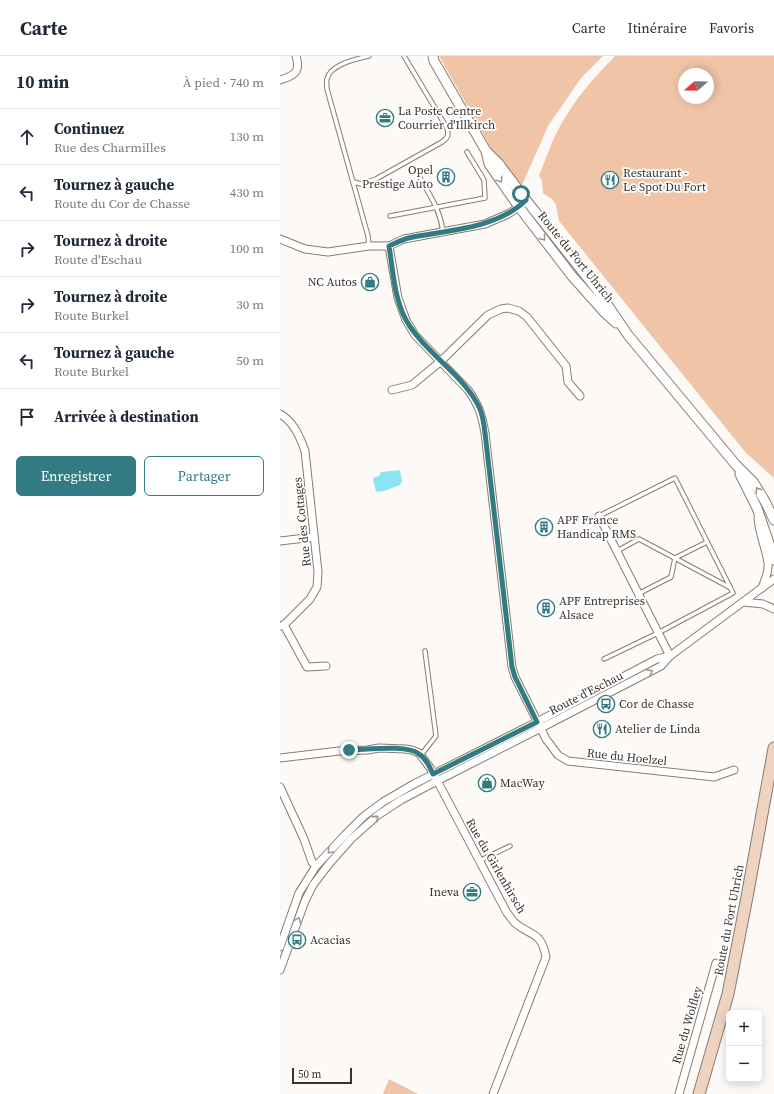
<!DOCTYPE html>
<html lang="fr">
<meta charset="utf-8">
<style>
:root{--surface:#fff;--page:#f6f6f7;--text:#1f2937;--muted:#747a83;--line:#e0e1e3;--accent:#337b83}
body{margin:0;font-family:"Source Serif 4",serif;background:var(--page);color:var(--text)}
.controls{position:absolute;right:12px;bottom:12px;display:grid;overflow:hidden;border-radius:6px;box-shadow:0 2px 10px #0003}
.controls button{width:36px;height:36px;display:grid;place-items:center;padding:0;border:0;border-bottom:1px solid var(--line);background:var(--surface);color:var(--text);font:20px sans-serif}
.compass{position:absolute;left:398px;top:12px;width:36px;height:36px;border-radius:50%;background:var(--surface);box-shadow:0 2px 10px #0003;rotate:250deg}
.scale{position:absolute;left:12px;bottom:10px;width:60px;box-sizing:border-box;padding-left:4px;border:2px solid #39322e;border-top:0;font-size:11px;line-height:14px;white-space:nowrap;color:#39322e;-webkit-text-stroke:3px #fff;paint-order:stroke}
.stop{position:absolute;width:12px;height:12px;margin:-9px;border:3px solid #337b83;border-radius:50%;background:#fff}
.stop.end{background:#337b83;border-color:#fff;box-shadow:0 1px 4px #0008}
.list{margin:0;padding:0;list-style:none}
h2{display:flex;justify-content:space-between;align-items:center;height:52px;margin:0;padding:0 16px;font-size:17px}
h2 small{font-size:13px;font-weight:400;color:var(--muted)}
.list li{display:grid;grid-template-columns:26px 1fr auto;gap:12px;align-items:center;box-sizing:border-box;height:56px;padding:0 16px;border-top:1px solid var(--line)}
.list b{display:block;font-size:15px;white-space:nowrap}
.list p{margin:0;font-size:13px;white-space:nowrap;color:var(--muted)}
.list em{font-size:13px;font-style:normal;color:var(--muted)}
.actions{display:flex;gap:8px;padding:12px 16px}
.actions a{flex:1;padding:9px 0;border:1px solid var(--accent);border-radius:6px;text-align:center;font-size:14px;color:var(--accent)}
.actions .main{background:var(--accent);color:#fff}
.icon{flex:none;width:22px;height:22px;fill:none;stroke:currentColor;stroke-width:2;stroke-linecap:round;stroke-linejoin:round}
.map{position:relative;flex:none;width:494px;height:1038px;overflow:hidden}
header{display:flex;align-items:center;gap:24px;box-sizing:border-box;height:56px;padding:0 20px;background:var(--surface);border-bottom:1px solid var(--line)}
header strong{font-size:19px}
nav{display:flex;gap:22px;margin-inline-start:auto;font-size:14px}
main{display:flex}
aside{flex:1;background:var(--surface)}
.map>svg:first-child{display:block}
.green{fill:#efc4a7;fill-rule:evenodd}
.water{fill:#89e5f0}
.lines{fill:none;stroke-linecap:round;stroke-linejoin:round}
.service-casing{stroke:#8a7b71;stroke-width:5.5}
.minor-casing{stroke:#8a7b71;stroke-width:9}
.tertiary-casing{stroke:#8a7b71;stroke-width:11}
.secondary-casing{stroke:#8a7b71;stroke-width:13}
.service{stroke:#fff;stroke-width:3.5}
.minor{stroke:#fff;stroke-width:7}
.tertiary{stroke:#fff;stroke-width:9}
.secondary{stroke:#eed4c0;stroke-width:11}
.oneway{stroke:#9c9896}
.route{stroke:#337b83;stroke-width:5}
.labels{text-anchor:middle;stroke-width:3.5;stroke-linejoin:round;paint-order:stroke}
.poi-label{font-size:12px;fill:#39322e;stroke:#fff;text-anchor:start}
.street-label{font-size:12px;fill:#39322e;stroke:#fff}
</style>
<header>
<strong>Carte</strong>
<nav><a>Carte</a><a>Itinéraire</a><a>Favoris</a></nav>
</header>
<main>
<aside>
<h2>10 min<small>À pied · 740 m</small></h2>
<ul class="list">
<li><svg class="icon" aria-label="ahead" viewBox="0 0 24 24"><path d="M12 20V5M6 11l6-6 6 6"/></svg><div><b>Continuez</b><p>Rue des Charmilles</p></div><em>130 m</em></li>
<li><svg class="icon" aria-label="left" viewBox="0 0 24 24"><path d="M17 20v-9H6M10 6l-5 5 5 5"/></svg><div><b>Tournez à gauche</b><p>Route du Cor de Chasse</p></div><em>430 m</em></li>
<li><svg class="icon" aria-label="right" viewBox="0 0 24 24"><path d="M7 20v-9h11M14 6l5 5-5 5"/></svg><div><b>Tournez à droite</b><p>Route d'Eschau</p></div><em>100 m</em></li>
<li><svg class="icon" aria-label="right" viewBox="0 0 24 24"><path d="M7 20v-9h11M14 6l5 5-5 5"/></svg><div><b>Tournez à droite</b><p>Route Burkel</p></div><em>30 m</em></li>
<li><svg class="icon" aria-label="left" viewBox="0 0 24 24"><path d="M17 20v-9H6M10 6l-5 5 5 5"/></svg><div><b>Tournez à gauche</b><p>Route Burkel</p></div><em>50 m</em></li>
<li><svg class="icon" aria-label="arrive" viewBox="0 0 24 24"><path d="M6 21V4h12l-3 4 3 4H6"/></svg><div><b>Arrivée à destination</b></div></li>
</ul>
<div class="actions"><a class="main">Enregistrer</a><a>Partager</a></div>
</aside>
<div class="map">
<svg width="494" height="1038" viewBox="0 0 494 1038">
<rect width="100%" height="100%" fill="#fdf9f7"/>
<g class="green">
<path d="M159 0H323L301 22 268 70 242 129 230 118 215 99Z"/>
<path d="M335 0H494V422L466 397 279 165 276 149 272 143 263 137 262 124 259 120C267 100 274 78 286 60 299 38 317 19 335 0ZM404 18H428V42H404Z"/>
<path d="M109 1023 138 1038H103Z"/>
</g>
<path class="water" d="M120 414 122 425 120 429 104 435 96 436 93 422 99 420 101 416Z"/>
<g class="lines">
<defs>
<g id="service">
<path d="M139 120C150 140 160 153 163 176"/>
<path d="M73 126 81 128 96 123 162 86C168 82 169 79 167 72L124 0"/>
<path d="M110 160 205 142 204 124 187 96"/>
<path d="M89 190 88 180 47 33C47 30 46 26 47 23 50 8 77 3 89 0"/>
<path d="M319 460 395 422 453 537 378 577 324 603"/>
<path d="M337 495 359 483 449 531"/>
<path d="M358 538 391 521 395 502 427 486"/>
<path d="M141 699 156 680 145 595"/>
<path d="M199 805 230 790"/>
</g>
<g id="minor">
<path d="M0 24C14 20 21 16 16 0"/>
<path d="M0 183 25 193 48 196 89 190H109L124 183 205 168 228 158 239 151 243 147"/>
<path d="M109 190 118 242 126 264 135 279 188 334C199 349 202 360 205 377L232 611 235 621 266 683 278 699 288 705 434 721 454 714"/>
<path d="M112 334 132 329 161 305 208 259 221 253 228 252 239 255 247 261 286 310 288 326 300 340"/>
<path d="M0 358C14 366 20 381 25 395L38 516 37 531 30 543 4 569 0 570"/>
<path d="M319 460 390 600"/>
<path d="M478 462C479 478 486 492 488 507 489 516 485 524 482 532"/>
<path d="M0 485 34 481"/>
<path d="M463 546 483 548 494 553"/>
<path d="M4 569 27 611 46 610"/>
<path d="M0 702 59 695 87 694 99 692 125 693 132 694 139 697 151 713 227 857C230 860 232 864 235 867 252 881 261 875 266 901L213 1038"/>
<path d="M0 731 24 783 32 806 36 810"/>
<path d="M0 891 19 837 36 810 65 779 84 760 103 746 134 728 257 666 377 603 389 600"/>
<path d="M0 914 25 845 33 829 49 808 71 783 98 759 121 744 157 725 261 672 381 610 390 600 479 534 494 523"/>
<path d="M399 1038 436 907"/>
</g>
<g id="tertiary">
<path d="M153 0 154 5 206 95 219 108 246 144 318 235 348 279 456 409 474 427 486 447 494 464"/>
<path d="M206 95 209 108 239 151 292 220 325 257 336 267"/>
<path d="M460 418 477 452 490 490 494 504"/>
</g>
<path id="secondary" d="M419 1038 448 938 467 841 494 692"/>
</defs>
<use href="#service" class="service-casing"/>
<use href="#minor" class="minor-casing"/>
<use href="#tertiary" class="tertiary-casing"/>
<use href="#secondary" class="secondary-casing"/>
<use href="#service" class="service"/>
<use href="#minor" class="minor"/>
<use href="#tertiary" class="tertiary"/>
<use href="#secondary" class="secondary"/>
</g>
<defs><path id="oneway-chevron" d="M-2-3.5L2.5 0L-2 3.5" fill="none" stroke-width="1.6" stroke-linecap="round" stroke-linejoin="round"/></defs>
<g class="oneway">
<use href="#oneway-chevron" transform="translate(220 124) rotate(56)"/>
<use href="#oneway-chevron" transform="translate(263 182) rotate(52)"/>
<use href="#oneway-chevron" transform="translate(478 434) rotate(-123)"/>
<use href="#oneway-chevron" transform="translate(370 616) rotate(-27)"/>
<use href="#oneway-chevron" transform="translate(96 762) rotate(-40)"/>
<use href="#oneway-chevron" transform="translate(50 795) rotate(133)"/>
<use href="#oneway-chevron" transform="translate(18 864) rotate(-70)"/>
</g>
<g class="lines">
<path class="route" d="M69 694C85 694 127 688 139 698 146 702 150 711 153 718L257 666 235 621 232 611 205 377C204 368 203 359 199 351 188 328 166 311 149 293 140 284 132 275 126 264 114 242 113 214 109 190 114 188 119 185 123 184 132 180 142 180 151 178 183 173 222 168 246 144L241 138"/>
</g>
<defs>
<symbol id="office-ring" viewBox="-11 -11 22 22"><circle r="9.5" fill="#fff" stroke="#337b83" stroke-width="1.5"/><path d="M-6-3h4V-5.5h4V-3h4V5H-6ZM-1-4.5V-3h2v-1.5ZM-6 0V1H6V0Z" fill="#337b83"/></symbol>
<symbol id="building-ring" viewBox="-11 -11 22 22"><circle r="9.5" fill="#fff" stroke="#337b83" stroke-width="1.5"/><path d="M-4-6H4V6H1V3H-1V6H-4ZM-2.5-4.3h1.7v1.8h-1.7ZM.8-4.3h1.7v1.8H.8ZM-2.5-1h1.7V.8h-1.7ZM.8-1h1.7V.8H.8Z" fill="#337b83"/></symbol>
<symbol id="restaurant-ring" viewBox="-11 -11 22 22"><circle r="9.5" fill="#fff" stroke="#337b83" stroke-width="1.5"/><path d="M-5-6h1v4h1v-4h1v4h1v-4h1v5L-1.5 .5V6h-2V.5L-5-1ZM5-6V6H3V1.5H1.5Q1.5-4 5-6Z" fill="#337b83"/></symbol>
<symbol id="shop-ring" viewBox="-11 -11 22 22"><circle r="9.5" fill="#fff" stroke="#337b83" stroke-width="1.5"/><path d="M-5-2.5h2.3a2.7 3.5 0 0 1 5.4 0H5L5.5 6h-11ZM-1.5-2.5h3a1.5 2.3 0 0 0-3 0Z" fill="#337b83"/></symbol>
<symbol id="bus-ring" viewBox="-11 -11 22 22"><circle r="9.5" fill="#fff" stroke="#337b83" stroke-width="1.5"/><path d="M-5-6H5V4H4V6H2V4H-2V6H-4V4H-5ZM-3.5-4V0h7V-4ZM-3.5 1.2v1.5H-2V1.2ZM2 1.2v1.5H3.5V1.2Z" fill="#337b83"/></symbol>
</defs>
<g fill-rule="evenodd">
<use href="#office-ring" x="95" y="52" width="20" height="20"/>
<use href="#building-ring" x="156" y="111" width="20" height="20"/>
<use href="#restaurant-ring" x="320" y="114" width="20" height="20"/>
<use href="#shop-ring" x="80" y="216" width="20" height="20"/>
<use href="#building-ring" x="254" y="461" width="20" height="20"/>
<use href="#building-ring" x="256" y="542" width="20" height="20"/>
<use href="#bus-ring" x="316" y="638" width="20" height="20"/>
<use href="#restaurant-ring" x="312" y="663" width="20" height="20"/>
<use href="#shop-ring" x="197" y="717" width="20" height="20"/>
<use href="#office-ring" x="182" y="826" width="20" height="20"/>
<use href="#bus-ring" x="7" y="874" width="20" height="20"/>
</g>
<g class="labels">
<g class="poi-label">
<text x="118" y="59">La Poste Centre<tspan x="118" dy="14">Courrier d'Illkirch</tspan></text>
<text x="153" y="118" text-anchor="end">Opel<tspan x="153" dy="14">Prestige Auto</tspan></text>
<text x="343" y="121">Restaurant -<tspan x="343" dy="14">Le Spot Du Fort</tspan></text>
<text x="77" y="230" text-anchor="end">NC Autos</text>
<text x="277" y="468">APF France<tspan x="277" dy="14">Handicap RMS</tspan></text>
<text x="279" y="549">APF Entreprises<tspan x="279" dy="14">Alsace</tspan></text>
<text x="339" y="652">Cor de Chasse</text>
<text x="335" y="677">Atelier de Linda</text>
<text x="220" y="731">MacWay</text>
<text x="179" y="840" text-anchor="end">Ineva</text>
<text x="30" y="888">Acacias</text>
</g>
<g class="street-label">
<text transform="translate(296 201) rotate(51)" y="4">Route du Fort Uhrich</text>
<text transform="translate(22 466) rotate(-96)" y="4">Rue des Cottages</text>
<text transform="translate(306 637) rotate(-27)" y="4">Route d'Eschau</text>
<text transform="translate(347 701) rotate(6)" y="4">Rue du Hoelzel</text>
<text transform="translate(216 810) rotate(60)" y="4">Rue du Girlenhirsch</text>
<text transform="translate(449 864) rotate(-79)" y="4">Route du Fort Uhrich</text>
<text transform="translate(407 969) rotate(-74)" y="4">Rue du Wolfley</text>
</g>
</g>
</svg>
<div class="controls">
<button>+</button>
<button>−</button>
</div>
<svg class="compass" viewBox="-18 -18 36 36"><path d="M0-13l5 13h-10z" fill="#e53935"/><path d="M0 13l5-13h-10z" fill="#747a83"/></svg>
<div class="scale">50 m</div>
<div class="stop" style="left:241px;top:138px"></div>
<div class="stop end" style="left:69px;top:694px"></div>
</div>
</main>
